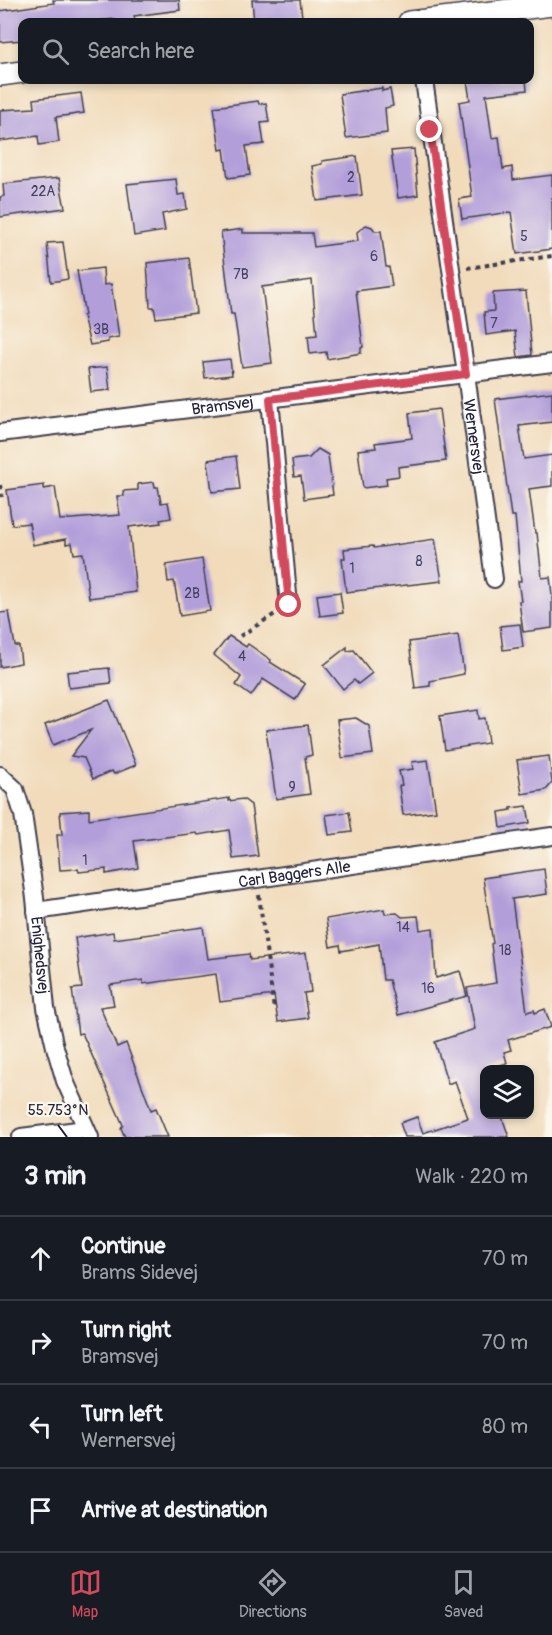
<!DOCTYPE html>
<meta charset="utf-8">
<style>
:root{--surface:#171b24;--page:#20242c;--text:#f1f3f6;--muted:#9ea1a6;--line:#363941;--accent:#d1495b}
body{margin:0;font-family:Pangolin,sans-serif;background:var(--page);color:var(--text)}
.controls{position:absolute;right:18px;bottom:18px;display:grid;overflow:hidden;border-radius:12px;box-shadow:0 3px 9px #0003}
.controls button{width:54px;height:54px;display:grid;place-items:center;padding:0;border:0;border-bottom:2px solid var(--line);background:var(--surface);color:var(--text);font:30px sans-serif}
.stop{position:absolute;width:18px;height:18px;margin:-14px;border:4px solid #d1495b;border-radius:50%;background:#fff}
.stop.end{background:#d1495b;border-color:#fff;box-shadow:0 2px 6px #0008}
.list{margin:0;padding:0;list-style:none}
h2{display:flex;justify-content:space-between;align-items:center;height:78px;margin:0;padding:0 24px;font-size:26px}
h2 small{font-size:20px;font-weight:400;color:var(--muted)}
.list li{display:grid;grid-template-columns:39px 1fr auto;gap:18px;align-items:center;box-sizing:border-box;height:84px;padding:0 24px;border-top:2px solid var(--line)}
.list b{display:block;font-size:22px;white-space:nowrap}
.list p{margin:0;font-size:20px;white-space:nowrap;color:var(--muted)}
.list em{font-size:20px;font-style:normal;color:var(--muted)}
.icon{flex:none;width:33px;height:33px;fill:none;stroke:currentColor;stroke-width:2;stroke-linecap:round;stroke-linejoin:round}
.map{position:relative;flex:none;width:552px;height:1137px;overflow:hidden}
.search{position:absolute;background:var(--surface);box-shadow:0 3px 9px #0003;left:18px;right:18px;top:18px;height:66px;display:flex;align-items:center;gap:15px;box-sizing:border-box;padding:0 21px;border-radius:12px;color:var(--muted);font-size:22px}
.sheet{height:414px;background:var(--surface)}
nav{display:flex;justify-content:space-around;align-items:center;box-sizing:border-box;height:84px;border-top:2px solid var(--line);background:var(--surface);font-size:16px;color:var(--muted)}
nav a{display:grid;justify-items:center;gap:3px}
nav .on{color:var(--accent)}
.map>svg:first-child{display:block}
.building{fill:#b29fda}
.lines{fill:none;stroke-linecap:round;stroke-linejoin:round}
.minor-casing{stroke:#413e4e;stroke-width:20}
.tertiary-casing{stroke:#413e4e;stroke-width:24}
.path{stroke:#413e4e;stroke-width:4;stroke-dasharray:4.5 4.5;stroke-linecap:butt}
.minor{stroke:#fff;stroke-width:16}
.tertiary{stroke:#fff;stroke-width:21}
.route{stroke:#d1495b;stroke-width:8}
.ticks{fill:none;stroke:#22223b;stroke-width:2}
.labels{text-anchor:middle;stroke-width:4.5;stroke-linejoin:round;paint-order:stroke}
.number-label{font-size:14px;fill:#464163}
.street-label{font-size:16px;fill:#22223b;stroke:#fbf7ec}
.ticks-label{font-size:15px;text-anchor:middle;fill:#22223b;stroke:#fbf7ec;stroke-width:4.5;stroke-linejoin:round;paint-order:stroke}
</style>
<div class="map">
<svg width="552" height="1137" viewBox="0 0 552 1137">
<rect width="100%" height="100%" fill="#fbf7ec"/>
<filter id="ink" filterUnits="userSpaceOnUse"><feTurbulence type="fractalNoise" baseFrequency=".0167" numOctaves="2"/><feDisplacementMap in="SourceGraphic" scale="12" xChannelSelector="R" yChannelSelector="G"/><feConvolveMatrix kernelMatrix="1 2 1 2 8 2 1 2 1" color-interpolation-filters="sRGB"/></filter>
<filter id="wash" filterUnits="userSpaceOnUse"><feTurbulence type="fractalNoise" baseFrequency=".008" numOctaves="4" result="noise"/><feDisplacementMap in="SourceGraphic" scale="24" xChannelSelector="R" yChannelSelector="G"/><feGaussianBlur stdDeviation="1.35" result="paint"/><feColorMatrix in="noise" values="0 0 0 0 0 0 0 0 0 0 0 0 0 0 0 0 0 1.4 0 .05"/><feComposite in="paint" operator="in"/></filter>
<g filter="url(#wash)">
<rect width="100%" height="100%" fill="#f1dbbb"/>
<g id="blocks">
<g class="building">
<path d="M53 0H179L180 10 134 16 135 22H115V19L83 22H22V40L0 42V11L54 3Z"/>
<path d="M252 0H300L302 17 254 22Z"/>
<path d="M467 80H526L527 90 486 95 492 138 499 137 503 169 512 167 513 180 552 175V249L517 254 511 212 462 219 459 199 472 197 459 102 470 100Z"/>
<path d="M382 88V91L390 89 393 106 385 108 387 133 346 138 340 94Z"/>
<path d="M81 93 84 113 56 117 59 142 39 145 38 136 0 141V110L35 108 34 99Z"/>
<path d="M258 101 259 104 266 103 269 122 261 123 264 144 246 146 250 175 228 178 224 149 220 150 214 107Z"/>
<path d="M414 149 418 195 398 198 391 151Z"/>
<path d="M357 156 362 195 317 201 312 166 322 164V161Z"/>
<path d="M59 178 65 208 0 217V197L4 196 3 184Z"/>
<path d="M176 179 178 195 185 194 187 209 162 214 165 231 134 236 127 184Z"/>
<path d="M366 225 372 227 375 231H381L386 267H389L392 286 356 291 363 347 361 348V353L327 359 326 352 310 354 308 336 317 335 312 280 262 287 272 363 242 367 234 314H231L221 232 243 229V233H312L314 247 358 241 357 232Z"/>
<path d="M63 242 68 279 51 282 47 243Z"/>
<path d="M189 258 196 313 156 318 154 307H150L147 263Z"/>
<path d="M103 268 104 285 111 284 119 337 108 339V342L90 345 83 316 85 315 77 271Z"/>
<path d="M526 291 532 355 518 357 515 331 486 335 484 312 494 311 493 293Z"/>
<path d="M230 359 232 375 205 378 203 362Z"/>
<path d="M107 367 110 390 91 392 88 369Z"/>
<path d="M552 392V422L519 426 524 459 552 455V486L529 489 535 533H537L542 578 550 577 552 595V628L523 632 519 601H521L518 581H521L515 516H511L495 399Z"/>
<path d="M439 409 446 461 398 467 399 476 386 478 387 485 363 488 358 450 376 448 375 443 412 438 409 413Z"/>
<path d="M318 449 328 455 333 495 304 499 301 476 294 477 292 460 309 458Z"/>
<path d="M236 456 240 489 212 492 208 460Z"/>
<path d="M154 482 155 487H158L161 503 168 502 171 518 160 520 161 523 129 527 136 592 89 598 83 553 74 554 72 543 66 544V539L33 545 29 523 12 525 7 490 44 485V489L55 487 60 520 120 515 117 496H124L123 491 138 490V484Z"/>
<path d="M435 539 442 581 346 592 342 558H345L344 549 373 546 374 548Z"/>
<path d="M202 559 210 611 180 616 174 581 168 582 166 565Z"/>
<path d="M340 592 343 613 320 616 317 595Z"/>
<path d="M9 612 15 646H19L21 663 0 667V613Z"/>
<path d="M520 624 523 647 503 650 500 626Z"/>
<path d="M458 635 464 674 430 681V686L415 688 409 642Z"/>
<path d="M229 636 246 647 248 644 271 660 270 662 305 684 295 700 263 679 251 696 236 685 241 677 214 655Z"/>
<path d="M347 647V651L354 650 372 673 358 684 354 680 343 689 324 665Z"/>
<path d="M109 668 111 683 69 688 67 672Z"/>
<path d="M109 700 136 765 114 774 112 771 93 779 84 758 71 756 91 730 53 745 45 725Z"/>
<path d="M478 710 479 719 485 718 488 743 445 750 440 716Z"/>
<path d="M356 718 369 726 373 754 342 758 337 720Z"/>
<path d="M308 725 312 755 305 757 310 794 276 799 266 730Z"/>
<path d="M549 756 552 783 546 790 522 794 517 760Z"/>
<path d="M428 760 436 811 403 815 399 786 402 785 399 771 413 769 412 762Z"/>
<path d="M229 798V801L243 799 251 805 258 856 233 859 229 830 198 835 197 833 134 841 138 868 106 874V869L79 872 78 869 60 870 57 835H62L60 812 89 810V819Z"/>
<path d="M527 806 530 823 501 828 499 812 511 810V808Z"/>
<path d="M349 812 352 832 329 835 326 815Z"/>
<path d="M544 869 547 894 512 899 527 1012 534 1010 535 1013 545 1009 551 1027 508 1040 511 1050 504 1052 507 1063 484 1070V1114H501L509 1137H405L400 1123 417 1117 423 1133 468 1118 455 1081 448 1084 435 1042 475 1029 467 988 496 983 491 944 493 943 483 878Z"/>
<path d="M384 909 385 914 397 913 402 917 418 916 420 930 433 928 436 978 460 971 467 996 398 1015 389 980H383L379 944 341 951 340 945 330 947 326 919Z"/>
<path d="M203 927 208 959 249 954 250 960 306 953 311 992 304 993 308 1018 278 1022 274 995 220 1002 216 974 143 984V980L110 985 114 1005 100 1007 117 1047 126 1043 151 1110 156 1108 168 1137H125L121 1128 123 1125 82 1033 78 1034 72 989 82 988 75 938 113 932 114 939Z"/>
</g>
</g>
</g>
<g filter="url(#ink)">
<use href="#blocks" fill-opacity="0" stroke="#413e4e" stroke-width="1.5"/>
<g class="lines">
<defs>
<g id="minor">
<path id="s1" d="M424 80 466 374 494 579"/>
<path d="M270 399 289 605"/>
<path id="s2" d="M0 433 552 363"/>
<path id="s3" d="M0 775 15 789 23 814 35 898 46 1008 55 1047 65 1081 90 1137"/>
<path id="s4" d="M36 911 552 836"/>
<path d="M21 1137 86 1129"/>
</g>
<g id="tertiary">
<path d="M409 22 552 5"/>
<path d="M0 75 22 72"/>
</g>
</defs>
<use href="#minor" class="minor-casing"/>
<use href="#tertiary" class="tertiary-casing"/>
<g class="path">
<path d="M467 268 552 256"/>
<path d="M0 485 2 497"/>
<path d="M240 636 275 614"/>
<path d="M259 895 274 1010"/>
</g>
<use href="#minor" class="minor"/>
<use href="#tertiary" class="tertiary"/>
</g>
</g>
<g class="lines" filter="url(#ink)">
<path class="route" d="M289 605 270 399 466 374 430 130"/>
</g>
<path class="ticks" d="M58 1125 67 1137"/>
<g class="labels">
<g class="number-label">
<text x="351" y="182">2</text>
<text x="43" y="196">22A</text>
<text x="524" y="241">5</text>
<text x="374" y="261">6</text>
<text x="241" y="279">7B</text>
<text x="494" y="328">7</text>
<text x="101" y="334">3B</text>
<text x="419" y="566">8</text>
<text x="352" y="573">1</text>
<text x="192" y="598">2B</text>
<text x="242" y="661">4</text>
<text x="292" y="792">9</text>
<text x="85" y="865">1</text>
<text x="403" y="932">14</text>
<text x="505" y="955">18</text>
<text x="428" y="993">16</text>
</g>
<g class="street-label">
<text dy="6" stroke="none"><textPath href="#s2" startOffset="224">Bramsvej</textPath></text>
<text dy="6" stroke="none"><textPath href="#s1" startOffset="360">Wernersvej</textPath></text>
<text dy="6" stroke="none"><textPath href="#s4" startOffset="261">Carl Baggers Alle</textPath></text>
<text dy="6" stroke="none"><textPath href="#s3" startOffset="189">Enighedsvej</textPath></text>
</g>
</g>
<g class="ticks-label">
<text x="58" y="1115">55.753°N</text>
</g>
</svg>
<div class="controls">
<button><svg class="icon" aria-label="layers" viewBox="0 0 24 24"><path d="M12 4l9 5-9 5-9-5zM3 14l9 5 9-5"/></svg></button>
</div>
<div class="stop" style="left:289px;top:605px"></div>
<div class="stop end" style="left:430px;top:130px"></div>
<div class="search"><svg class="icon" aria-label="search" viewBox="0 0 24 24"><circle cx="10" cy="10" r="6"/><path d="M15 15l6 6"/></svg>Search here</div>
</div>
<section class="sheet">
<h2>3 min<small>Walk · 220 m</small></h2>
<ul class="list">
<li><svg class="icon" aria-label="ahead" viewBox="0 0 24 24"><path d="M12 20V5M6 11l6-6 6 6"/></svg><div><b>Continue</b><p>Brams Sidevej</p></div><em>70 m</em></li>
<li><svg class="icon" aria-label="right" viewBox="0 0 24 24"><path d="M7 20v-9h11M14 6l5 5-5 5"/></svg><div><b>Turn right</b><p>Bramsvej</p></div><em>70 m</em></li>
<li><svg class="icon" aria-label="left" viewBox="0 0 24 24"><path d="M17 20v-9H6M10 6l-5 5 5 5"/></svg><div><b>Turn left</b><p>Wernersvej</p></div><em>80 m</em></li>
<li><svg class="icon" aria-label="arrive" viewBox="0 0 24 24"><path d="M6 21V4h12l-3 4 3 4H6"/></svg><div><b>Arrive at destination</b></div></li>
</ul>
</section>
<nav>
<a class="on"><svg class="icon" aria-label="map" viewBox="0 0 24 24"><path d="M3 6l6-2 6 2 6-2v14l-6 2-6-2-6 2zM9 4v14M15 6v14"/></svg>Map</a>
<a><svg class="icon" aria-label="directions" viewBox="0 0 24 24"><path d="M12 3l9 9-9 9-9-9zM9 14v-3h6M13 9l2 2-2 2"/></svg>Directions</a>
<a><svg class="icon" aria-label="saved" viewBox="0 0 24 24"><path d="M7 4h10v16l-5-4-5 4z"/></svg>Saved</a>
</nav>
